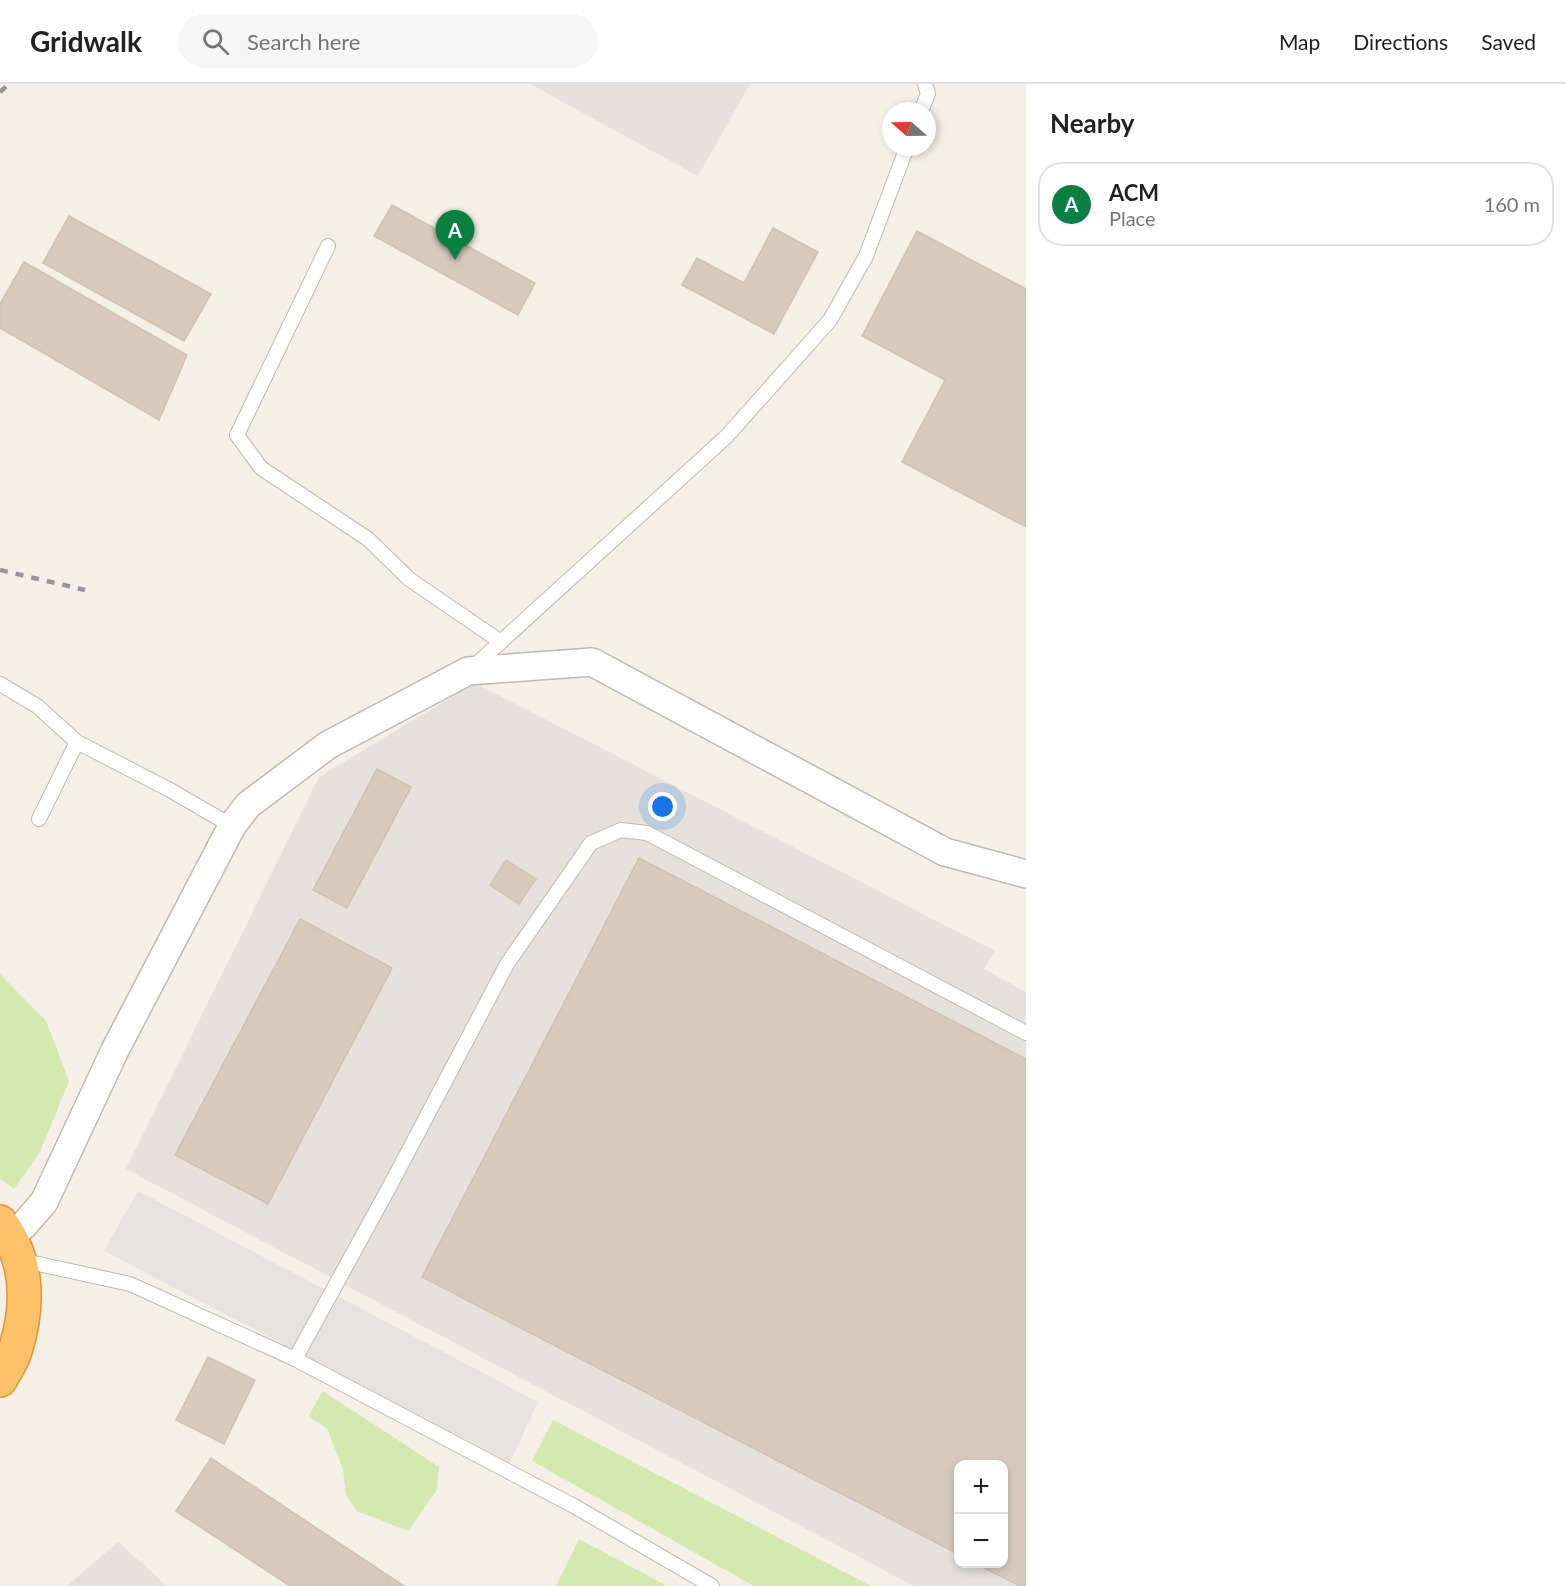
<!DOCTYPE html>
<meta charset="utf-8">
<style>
:root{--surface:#fff;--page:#f6f6f6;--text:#202124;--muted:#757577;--line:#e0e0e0;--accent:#0b8043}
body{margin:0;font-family:Lato,sans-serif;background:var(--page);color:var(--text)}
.controls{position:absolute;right:18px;bottom:18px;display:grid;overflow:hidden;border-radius:12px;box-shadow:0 3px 9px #0003}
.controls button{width:54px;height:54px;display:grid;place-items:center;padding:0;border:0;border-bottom:2px solid var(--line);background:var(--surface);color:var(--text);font:30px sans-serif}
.compass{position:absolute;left:882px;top:18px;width:54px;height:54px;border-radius:50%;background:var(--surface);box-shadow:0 3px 9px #0003;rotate:290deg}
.you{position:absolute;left:663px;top:723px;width:21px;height:21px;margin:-15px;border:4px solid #fff;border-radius:50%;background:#1a73e8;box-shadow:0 0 0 9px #1a73e833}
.badge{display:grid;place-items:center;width:39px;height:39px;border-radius:50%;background:var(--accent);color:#fff;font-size:20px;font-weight:700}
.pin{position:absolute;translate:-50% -50px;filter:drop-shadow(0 2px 3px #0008)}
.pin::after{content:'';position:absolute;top:32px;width:21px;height:18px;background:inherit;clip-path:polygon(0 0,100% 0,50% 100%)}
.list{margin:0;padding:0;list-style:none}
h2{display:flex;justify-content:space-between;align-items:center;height:78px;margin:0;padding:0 24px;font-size:26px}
h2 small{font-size:20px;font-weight:400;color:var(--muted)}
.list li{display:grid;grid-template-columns:39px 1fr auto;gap:18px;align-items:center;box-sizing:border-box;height:84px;margin:0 12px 12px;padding:0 12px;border:2px solid var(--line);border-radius:24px}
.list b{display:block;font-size:22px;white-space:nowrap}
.list p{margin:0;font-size:20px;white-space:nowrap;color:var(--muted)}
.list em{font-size:20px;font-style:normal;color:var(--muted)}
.icon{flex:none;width:33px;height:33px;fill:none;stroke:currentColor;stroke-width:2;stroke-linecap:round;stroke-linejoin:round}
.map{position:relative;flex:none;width:1026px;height:1502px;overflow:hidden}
header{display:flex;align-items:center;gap:36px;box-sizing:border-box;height:84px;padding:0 30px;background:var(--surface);border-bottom:2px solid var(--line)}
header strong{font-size:28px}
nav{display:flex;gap:33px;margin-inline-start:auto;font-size:21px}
.search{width:420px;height:54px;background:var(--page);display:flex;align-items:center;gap:15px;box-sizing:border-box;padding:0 21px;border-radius:33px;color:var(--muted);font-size:22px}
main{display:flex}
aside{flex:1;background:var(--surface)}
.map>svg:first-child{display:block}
.industrial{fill:#e6e1dc;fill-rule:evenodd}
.green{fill:#d3e9af}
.parking{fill:#e5e2df}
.building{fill:#d6cabc;stroke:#d1c1af;stroke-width:1.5}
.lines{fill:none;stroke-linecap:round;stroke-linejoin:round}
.lane-casing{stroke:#c2b9ac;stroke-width:16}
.street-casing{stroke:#c2b9ac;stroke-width:30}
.highway-casing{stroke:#e09435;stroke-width:36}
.lane{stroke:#fff;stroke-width:14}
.street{stroke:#fff;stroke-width:27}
.highway{stroke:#ffc167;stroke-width:33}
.rail{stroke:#969696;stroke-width:4.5;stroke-dasharray:8 8;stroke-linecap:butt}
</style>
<header>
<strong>Gridwalk</strong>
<div class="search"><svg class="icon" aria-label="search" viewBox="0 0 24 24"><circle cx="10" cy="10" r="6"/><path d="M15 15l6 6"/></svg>Search here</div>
<nav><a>Map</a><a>Directions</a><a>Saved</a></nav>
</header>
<main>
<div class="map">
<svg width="1026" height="1502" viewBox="0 0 1026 1502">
<rect width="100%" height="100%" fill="#f4efe7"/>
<g class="industrial">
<path d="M530 0H750L698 92Z"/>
<path d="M475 599 995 867 984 885 1026 908V1502H914L126 1085 319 693ZM958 1380H1004V1480H958Z"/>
<path d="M118 1458 167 1502H67Z"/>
</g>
<g class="green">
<path d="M0 890 46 937 69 997 40 1068 14 1105 0 1095Z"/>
<path d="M323 1307 439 1383 437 1406 408 1447 357 1427 346 1411 343 1385 327 1344 308 1333Z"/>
<path d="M553 1336 871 1502H754L532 1377Z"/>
<path d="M579 1455 667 1502H556Z"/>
</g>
<path class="parking" d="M138 1107 538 1318 510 1378 104 1167Z"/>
<g class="building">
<path d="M392 121 535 199 518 231 374 152Z"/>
<path d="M69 132 211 210 184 257 43 179Z"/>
<path d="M773 144 818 168 774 250 682 201 697 174 744 199Z"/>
<path d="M917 147 1026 205V443L902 378 945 296 862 252Z"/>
<path d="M24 178 187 271 159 336 0 244V220Z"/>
<path d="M377 685 411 703 347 824 313 806Z"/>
<path d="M639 774 1026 975V1502H1020L976 1480H1004V1380H958V1470L422 1193Z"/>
<path d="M506 776 536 795 519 820 490 801Z"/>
<path d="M300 835 392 884 268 1120 175 1071Z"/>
<path d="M208 1273 255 1296 224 1360 176 1336Z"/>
<path d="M211 1374 404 1502H290L176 1427Z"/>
</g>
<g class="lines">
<defs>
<g id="lane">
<path d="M921 27 928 10 925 0"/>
<path d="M328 162 237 351 261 384 368 455 409 495 501 558"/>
<path d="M471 585 727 352 830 236 866 172 907 63"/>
<path d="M0 600 37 622 77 658 170 706 232 742"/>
<path d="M39 735 77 658"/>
<path d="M20 1176 130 1200 295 1275 574 1422 712 1502"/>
<path d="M295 1275 391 1100 507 880 591 759 621 746 647 749 1026 949"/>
</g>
<path id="street" d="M10 1152 23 1142 44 1118 115 966 232 742 248 721 328 661 468 587 592 578 945 768 1026 790"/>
<path id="highway" d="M0 1138C29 1176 29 1223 15 1267 12 1277 5 1287 0 1296"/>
</defs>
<use href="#lane" class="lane-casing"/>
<use href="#street" class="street-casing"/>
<use href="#highway" class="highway-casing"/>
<use href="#lane" class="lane"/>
<use href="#street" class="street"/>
<use href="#highway" class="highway"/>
<g class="rail">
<path d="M0 8 9 0"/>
<path d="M0 486 85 506"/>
</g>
</g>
</svg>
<div class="controls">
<button>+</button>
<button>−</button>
</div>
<svg class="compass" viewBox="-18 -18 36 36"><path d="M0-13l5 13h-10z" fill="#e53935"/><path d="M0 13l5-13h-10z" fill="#757577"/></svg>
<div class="you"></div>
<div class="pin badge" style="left:455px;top:176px">A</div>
</div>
<aside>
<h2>Nearby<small></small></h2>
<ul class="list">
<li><span class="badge">A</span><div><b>АСМ</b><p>Place</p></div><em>160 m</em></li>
</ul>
</aside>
</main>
